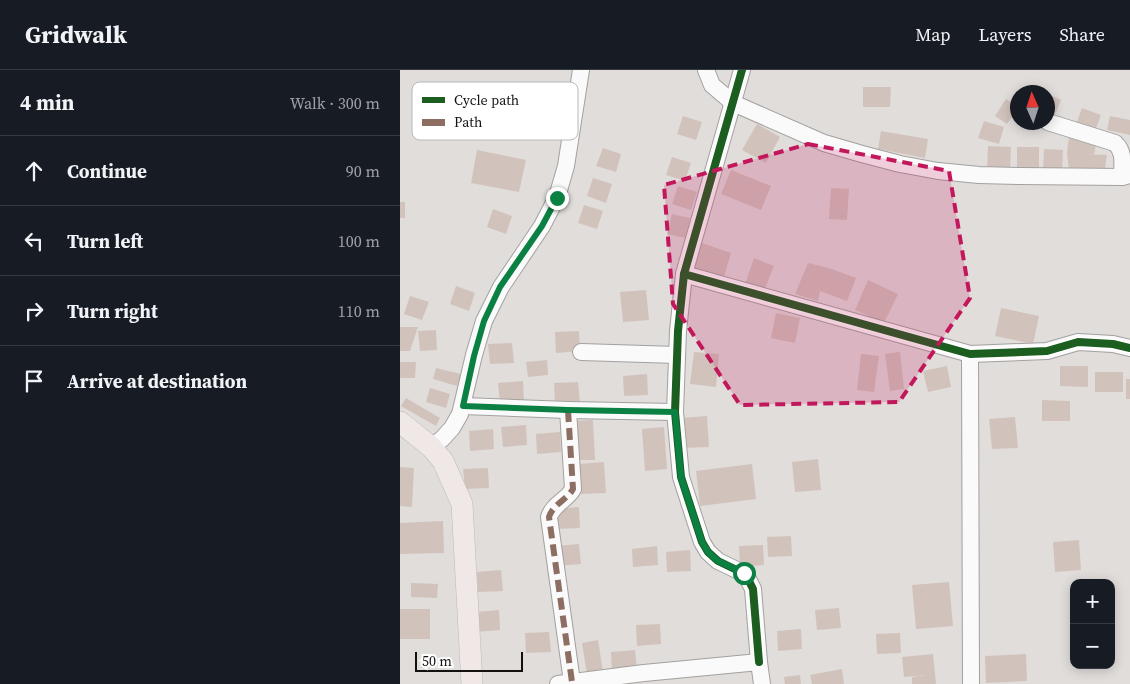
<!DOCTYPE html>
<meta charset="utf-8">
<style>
:root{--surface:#171b24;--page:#20242c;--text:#f1f3f6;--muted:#9ea1a6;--line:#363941}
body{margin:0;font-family:"Source Serif 4",serif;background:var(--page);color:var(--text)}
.controls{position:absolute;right:15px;bottom:15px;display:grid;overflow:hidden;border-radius:10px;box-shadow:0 2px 12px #0003}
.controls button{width:45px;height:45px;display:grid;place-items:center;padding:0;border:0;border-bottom:1px solid var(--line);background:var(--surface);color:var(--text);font:25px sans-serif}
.compass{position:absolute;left:610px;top:15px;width:45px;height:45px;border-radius:50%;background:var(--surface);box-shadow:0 2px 12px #0003;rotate:357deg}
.scale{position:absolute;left:15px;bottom:12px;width:108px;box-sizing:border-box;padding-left:5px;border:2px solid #131110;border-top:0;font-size:14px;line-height:18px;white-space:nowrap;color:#131110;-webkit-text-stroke:4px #fff;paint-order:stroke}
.stop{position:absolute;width:15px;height:15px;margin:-11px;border:4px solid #0b8043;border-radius:50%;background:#fff}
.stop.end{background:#0b8043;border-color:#fff;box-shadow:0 1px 5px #0008}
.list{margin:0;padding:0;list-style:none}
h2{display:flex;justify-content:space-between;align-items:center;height:65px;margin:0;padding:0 20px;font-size:21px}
h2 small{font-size:16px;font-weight:400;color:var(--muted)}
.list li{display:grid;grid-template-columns:32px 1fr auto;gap:15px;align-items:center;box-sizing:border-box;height:70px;padding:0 20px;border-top:1px solid var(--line)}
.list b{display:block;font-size:19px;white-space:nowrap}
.list em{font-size:16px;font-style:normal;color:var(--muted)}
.icon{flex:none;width:28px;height:28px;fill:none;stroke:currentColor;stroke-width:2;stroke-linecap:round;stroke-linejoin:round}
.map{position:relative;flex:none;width:730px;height:614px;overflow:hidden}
header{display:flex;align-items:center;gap:30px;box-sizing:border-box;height:70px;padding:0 25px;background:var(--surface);border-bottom:1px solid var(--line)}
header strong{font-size:24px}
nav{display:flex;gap:28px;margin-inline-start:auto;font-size:18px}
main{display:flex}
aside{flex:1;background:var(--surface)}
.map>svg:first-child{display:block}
.building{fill:#d1c3bc}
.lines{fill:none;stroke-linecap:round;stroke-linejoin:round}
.minor-casing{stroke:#a3a1a0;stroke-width:18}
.major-casing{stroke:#bcbab9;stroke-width:22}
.minor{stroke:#fafafa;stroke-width:16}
.major{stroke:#f0e8e6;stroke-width:21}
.quiet{stroke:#8d6e63;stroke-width:6;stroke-dasharray:12 6;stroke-linecap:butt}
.cycleway-casing{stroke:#fff;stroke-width:11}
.cycleway{stroke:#1b5e20;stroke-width:8}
.route{stroke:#0b8043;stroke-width:6}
.marked{fill:#c2185b;fill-opacity:0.2;stroke:#c2185b;stroke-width:4;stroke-dasharray:10 6;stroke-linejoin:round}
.key{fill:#fff;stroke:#b8b8b7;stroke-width:1}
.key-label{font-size:14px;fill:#131110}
</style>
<header>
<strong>Gridwalk</strong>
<nav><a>Map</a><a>Layers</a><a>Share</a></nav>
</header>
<main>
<aside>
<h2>4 min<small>Walk · 300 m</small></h2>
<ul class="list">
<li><svg class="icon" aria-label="ahead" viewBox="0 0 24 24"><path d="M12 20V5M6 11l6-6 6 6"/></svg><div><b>Continue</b></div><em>90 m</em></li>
<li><svg class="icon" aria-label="left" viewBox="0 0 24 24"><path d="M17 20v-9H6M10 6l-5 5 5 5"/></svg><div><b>Turn left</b></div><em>100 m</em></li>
<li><svg class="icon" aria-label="right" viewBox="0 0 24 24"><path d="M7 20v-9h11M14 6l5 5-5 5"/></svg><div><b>Turn right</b></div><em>110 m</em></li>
<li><svg class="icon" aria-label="arrive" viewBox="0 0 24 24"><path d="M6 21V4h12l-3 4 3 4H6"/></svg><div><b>Arrive at destination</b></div></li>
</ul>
</aside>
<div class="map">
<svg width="730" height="614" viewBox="0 0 730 614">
<rect width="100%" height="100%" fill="#e0dddb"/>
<g class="building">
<path d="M463 17H491L490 37H463Z"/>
<path d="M648 24 661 30 654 47 648 44Z"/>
<path d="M606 29 618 36V39L607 54 595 46Z"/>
<path d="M682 38 701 45 696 58 677 52Z"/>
<path d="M283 46 302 52 296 70 277 64Z"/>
<path d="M710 46 730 50V65L707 60Z"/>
<path d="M584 51 604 57 599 74 578 68Z"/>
<path d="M357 54 380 67 366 93 342 80Z"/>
<path d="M481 61 528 69 525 88 478 79Z"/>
<path d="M669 66 697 71 694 84H683L707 85 705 99 669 100 667 83Z"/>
<path d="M588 76 611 77 610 100 587 99Z"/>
<path d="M617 77H639V101L617 100Z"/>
<path d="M203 78 221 84 216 102 196 96Z"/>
<path d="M644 79 663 80 662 102 643 100Z"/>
<path d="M77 80 126 90 119 122 71 113Z"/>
<path d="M272 87 291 93 285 111 266 105Z"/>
<path d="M331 100 371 116 361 140 321 124Z"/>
<path d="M193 108 212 114 206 133 187 126Z"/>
<path d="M278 116 297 122 291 140 272 134Z"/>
<path d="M431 118 449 119 447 150 429 149Z"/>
<rect x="0" y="132" width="5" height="16"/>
<path d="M184 135 203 141 197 159 178 153Z"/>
<path d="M93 139 112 146 106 164 87 157Z"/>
<path d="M272 144 290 148 285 168 267 164Z"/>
<path d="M302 173 331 183 323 210 293 200Z"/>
<path d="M354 188 374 196 364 221 345 214Z"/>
<path d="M408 193 429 198 456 208 447 231 420 221 418 231 395 224Z"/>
<path d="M468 210 498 224 484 253 455 240Z"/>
<path d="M56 216 75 223 69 241 50 234Z"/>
<path d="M246 220 249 250 223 252 220 222Z"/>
<path d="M10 226 29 232 22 250 4 244Z"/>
<path d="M601 238 639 246 633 274 595 266Z"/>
<path d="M376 243 400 248 395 273 371 268Z"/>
<path d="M0 257H18L10 281H0Z"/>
<path d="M36 260 37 280 20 281 18 261Z"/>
<path d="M179 261 180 281 156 283 155 262Z"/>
<path d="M112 273 114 293 90 294 88 274Z"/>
<path d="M294 282 319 284 316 317 290 314Z"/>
<path d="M500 282 504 319 490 321 485 284Z"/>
<path d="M461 284 479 286 474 322 457 320Z"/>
<path d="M147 290 148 305 128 307 126 292Z"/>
<path d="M0 292H16L15 308H0Z"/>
<path d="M547 296 551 317 528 322 523 301Z"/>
<path d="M660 296H688V317L660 316Z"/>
<path d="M36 298 61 304 57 316 33 309Z"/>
<rect x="695" y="302" width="28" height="20"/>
<path d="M247 304 248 325 224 326 223 306Z"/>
<rect x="726" y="309" width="4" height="20"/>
<path d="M123 311 124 332 100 333 98 313Z"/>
<path d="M178 312 180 332 155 334 154 313Z"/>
<path d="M30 318 50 324 46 338 26 332Z"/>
<path d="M6 328 40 348 36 356 1 336Z"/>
<path d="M642 330 670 331V351H642Z"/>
<path d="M307 346 309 377 283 378 281 348Z"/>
<path d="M615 347 618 378 592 379 589 349Z"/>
<path d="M193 350 195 390H176L174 351Z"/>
<path d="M126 355 127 375 103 377 101 357Z"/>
<path d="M264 357 267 399 245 401 242 359Z"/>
<path d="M93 359 94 379 70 381 69 361Z"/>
<path d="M160 362 161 382 137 384 136 364Z"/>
<path d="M418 389 421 420 395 422 392 392Z"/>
<path d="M204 392 206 423 180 424 178 394Z"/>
<path d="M352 394 356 429 300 436 296 401Z"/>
<path d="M0 397 14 398 12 437 0 436Z"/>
<path d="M88 398 89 418 65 419 63 399Z"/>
<path d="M179 437 180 458 156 459 154 439Z"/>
<path d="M43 451 44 483 0 484V453Z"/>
<path d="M391 466 392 486 368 487 367 467Z"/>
<path d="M679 470 681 500 655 502 653 472Z"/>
<path d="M179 474 181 494 156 496 155 476Z"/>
<path d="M363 475 364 495 340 497 339 476Z"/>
<path d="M257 476 258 495 233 497 232 479Z"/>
<path d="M290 480 291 501 267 502 266 482Z"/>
<path d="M101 500 103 521 78 522 77 502Z"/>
<path d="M549 512 553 556 516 559 512 515Z"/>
<path d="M11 513 38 514 37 528 11 527Z"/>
<path d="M439 538 441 558 417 560 415 540Z"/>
<rect x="0" y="539" width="30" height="30"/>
<path d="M99 540 100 560 76 562 75 542Z"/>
<path d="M260 554 261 574 237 576 236 555Z"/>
<path d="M401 559 402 579 378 581 377 561Z"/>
<path d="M149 562 151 582 126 583 125 563Z"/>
<path d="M500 563 501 583 477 584 476 564Z"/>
<path d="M198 570 203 602 187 605 182 573Z"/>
<path d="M235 580 237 601 212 602 211 582Z"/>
<path d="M533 584 536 614H512V607L526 605 504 607 502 587Z"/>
<path d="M626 584 627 611 586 613 585 586Z"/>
<path d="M442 599 444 614H412L410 605Z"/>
<path d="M400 605 401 614H385L384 607Z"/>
</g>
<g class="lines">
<defs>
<g id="minor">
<path d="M306 0 312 15 333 33 424 73 462 84 500 94 538 101 579 105 620 106 722 107 730 105"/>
<path d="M342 0 284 204 278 261 275 342 281 407 302 472 308 482 318 491 343 503 349 511 353 519 359 592"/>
<path d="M648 52 715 73C725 82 722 94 722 107"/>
<path d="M284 204 570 284 647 281 678 272 713 274 730 278"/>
<path d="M181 282 277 285"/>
<path d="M570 284 571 614"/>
<path d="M63 336 168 340 275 342"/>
<path d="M168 340 173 419C167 430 153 434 149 447L172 612"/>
<path d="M31 377 42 369 52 358 60 344 74 285 84 251 101 217 142 156 157 127 166 96 181 0"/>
<path d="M158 614 244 603 359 592 362 614"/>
</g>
<path id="major" d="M0 352 31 377 43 391 62 434 72 614"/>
</defs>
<use href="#minor" class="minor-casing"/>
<use href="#major" class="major-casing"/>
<use href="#minor" class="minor"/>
<use href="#major" class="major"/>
<path class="quiet" d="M168 340 173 419C167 430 153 434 149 447L172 612"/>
<defs>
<g id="cycleway">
<path d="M342 0 284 204 278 261 275 342 281 407 302 472 308 482 318 491 343 503 349 511 353 519 359 592"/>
<path d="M284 204 570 284 647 281 678 272 713 274 730 278"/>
</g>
</defs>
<use href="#cycleway" class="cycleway-casing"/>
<use href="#cycleway" class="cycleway"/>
</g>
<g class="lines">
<path class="route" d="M157 128 142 156 100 217 84 251 74 286 63 336 168 340 275 342 281 407 302 472 308 482 318 491 344 503"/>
</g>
<path class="marked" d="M408 74 549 101 570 228 499 332 340 335 273 234 264 115Z"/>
<rect x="12" y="12" width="166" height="58" rx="8" class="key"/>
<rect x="22" y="27" width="23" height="6" fill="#1b5e20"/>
<rect x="22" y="49" width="23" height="7" fill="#8d6e63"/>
<g class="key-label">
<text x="54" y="35">Cycle path</text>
<text x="54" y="57">Path</text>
</g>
</svg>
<div class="controls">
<button>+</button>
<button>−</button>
</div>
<svg class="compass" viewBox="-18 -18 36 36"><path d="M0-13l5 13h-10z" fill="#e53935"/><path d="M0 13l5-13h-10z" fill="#9ea1a6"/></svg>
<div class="scale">50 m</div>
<div class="stop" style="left:344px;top:503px"></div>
<div class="stop end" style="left:157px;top:128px"></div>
</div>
</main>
